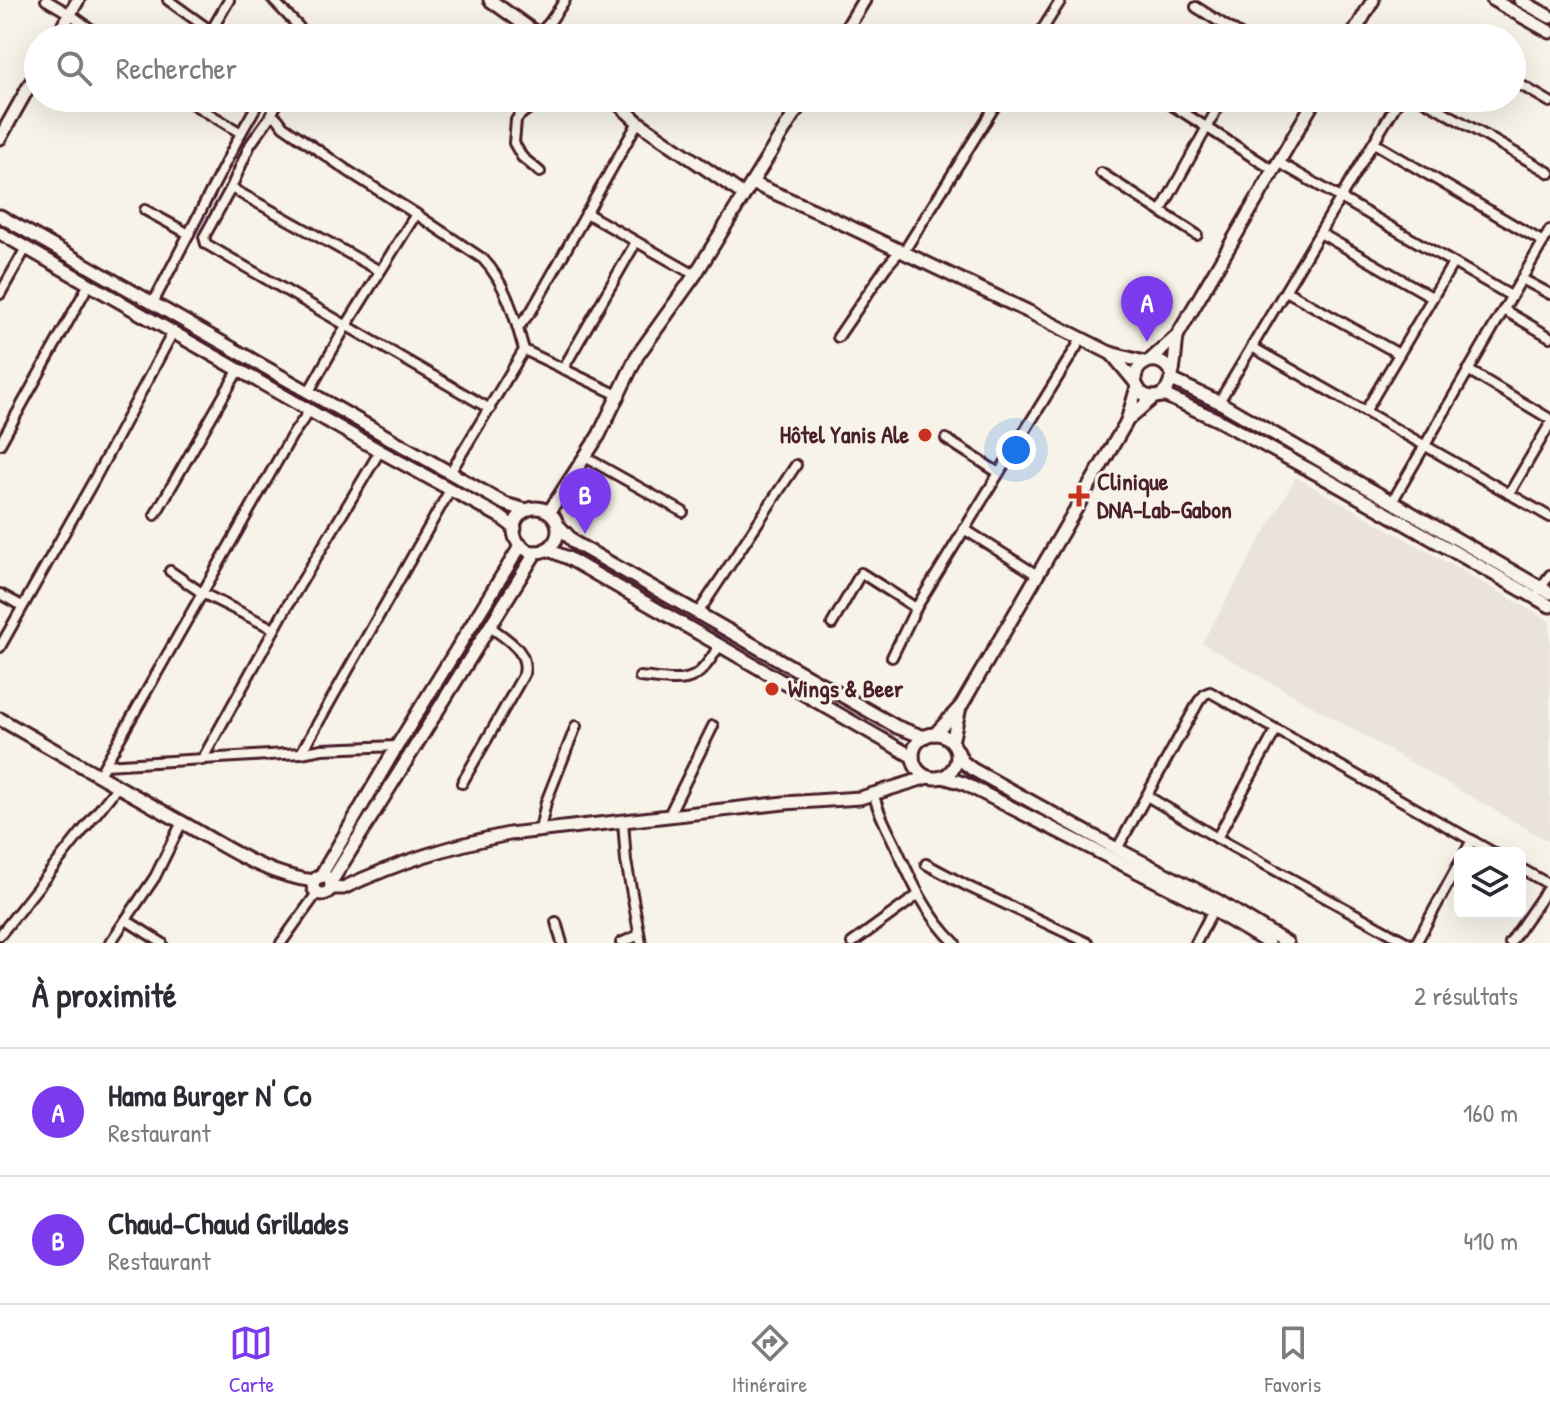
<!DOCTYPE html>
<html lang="fr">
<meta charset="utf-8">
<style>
:root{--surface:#fff;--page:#f7f7f7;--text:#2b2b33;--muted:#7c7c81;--line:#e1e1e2;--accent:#7c3aed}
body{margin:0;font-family:"Patrick Hand",sans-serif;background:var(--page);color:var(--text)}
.controls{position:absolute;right:24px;bottom:24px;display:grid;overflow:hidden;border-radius:12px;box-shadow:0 8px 32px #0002}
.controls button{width:72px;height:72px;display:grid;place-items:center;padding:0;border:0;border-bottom:2px solid var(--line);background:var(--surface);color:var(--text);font:40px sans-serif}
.you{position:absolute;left:1016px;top:450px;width:28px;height:28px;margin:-20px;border:6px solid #fff;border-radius:50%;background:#1a73e8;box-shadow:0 0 0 12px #1a73e833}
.badge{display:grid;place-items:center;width:52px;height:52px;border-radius:50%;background:var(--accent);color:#fff;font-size:26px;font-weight:700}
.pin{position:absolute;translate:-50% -66px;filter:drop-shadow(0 2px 4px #0008)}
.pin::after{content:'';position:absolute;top:42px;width:28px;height:24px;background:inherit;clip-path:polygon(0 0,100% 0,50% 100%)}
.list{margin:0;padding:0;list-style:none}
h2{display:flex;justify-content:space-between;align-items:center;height:104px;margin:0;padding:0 32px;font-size:34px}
h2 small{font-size:26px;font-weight:400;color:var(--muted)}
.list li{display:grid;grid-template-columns:52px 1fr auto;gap:24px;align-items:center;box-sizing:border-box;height:128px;padding:0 32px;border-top:2px solid var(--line)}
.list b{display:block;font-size:30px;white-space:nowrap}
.list p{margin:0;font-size:26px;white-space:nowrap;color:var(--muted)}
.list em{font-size:26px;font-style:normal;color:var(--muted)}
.icon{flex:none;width:44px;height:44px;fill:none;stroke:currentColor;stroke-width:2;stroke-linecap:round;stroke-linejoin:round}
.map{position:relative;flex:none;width:1550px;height:943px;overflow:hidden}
.search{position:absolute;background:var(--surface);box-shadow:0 8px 32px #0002;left:24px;right:24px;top:24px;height:88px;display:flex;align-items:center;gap:20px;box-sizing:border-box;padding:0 28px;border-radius:44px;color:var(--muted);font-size:30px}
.sheet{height:360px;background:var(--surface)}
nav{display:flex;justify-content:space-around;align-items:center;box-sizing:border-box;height:112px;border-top:2px solid var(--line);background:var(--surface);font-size:22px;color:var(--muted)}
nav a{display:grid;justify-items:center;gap:4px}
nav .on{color:var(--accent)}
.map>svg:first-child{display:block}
.built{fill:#eae3da}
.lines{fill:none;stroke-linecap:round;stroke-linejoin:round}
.street-casing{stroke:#4a1f2b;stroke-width:14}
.secondary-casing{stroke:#4a1f2b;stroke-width:17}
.street{stroke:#f7f3e8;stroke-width:8}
.secondary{stroke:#f7f3e8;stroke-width:11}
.poi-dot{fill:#c8321e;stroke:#f7f3e8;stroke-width:3}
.labels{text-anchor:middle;stroke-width:6;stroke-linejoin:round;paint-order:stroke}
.poi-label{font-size:24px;font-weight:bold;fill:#4a1f2b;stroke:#f7f3e8;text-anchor:start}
</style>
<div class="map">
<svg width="1550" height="943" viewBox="0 0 1550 943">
<rect width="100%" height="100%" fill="#f7f3e8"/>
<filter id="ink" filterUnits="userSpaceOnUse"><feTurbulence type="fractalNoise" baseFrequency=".0125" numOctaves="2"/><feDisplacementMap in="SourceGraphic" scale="16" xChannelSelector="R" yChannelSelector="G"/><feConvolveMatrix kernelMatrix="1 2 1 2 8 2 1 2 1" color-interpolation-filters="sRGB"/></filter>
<g filter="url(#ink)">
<path class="built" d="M1296 477 1550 621V842L1202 643Z"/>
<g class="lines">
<defs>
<g id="street">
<path d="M46 0 70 14 103 38"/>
<path d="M168 0 211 31"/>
<path d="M273 0 298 26 300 29 298 38"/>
<path d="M1196 7 1245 38"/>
<path d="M539 34 550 22 565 0"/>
<path d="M207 38 229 0"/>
<path d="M1037 38 1061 0"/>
<path d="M1512 80 1550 102"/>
<path d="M183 98 241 133"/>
<path d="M280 98 271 115 278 119 283 126 348 171 416 214 483 259C506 283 515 318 524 350L450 473"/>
<path d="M372 98 378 101"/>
<path d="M1161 98 1273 170"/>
<path d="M1420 98 1550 173"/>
<path d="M1374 143 1543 242"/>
<path d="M1278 162 1511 296"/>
<path d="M540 172 522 157 514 143 516 120 520 115 543 98"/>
<path d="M1101 173 1197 235"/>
<path d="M231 188 250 145 271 115"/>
<path d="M145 210 189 234"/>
<path d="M1161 211 1223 98"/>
<path d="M586 213 695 275"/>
<path d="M1320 233 1432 297"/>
<path d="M903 253 1000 98"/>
<path d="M380 271 231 188 204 237 206 244 490 409"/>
<path d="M1522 279 1550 294"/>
<path d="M1286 291 1399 354"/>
<path d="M0 294 26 248"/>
<path d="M153 303 241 133 261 98"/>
<path d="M1504 310 1550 337"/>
<path d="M518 328 532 310 638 122"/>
<path d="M838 337 886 267 900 251"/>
<path d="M1252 347 1550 517"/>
<path d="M524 350 620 396"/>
<path d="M563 369 636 242"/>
<path d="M1468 370 1550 419"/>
<path d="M308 393 346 326 416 214"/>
<path d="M1219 402 1400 98"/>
<path d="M1366 410 1453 263"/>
<path d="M946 439 999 473"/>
<path d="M0 444 89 284"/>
<path d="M585 457 683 512"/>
<path d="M1509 494 1550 424"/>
<path d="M1392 502 1550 230"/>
<path d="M155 515 239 369"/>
<path d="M964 529 1037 575"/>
<path d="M170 571 202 593 274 629"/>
<path d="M1539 590 1550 575"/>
<path d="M0 594 22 606"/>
<path d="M698 613 796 465"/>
<path d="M832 624 861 573 916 608 1082 338"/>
<path d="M0 647 94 480 173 332"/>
<path d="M892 657 916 608"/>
<path d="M640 677C656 678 679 684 694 676 705 670 713 655 720 645"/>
<path d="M301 753 450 490"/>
<path d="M202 760 289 603 380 451"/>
<path d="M105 765 301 753 322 749 397 746"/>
<path d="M99 775 291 437 310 410"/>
<path d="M462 783 524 674C529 650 506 639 489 626"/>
<path d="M874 795C878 813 888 830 896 847 912 882 927 916 955 943"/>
<path d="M1147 796 1217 838 1408 943"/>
<path d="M669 815 713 726"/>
<path d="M623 821 626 861 641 943"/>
<path d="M540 830 546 802 576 726"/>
<path d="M1217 838 1276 730"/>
<path d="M1117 849 1199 701 1205 694 1210 692 1494 853"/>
<path d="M1465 853 1472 840"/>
<path d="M926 864 969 887 1088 943"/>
<path d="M1520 868 1550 885"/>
<path d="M126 920 162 943"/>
<path d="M556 922 562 943"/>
<path d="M0 935 118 786"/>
<path d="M110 943 155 877 182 822"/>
<path d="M281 943 317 893"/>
<path d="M621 943 639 935"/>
<path d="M852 943 918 895"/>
<path d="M1196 943 1213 910"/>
<path d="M1416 943 1460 862"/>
<path d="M1510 943 1550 885"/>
</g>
<g id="secondary">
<path d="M490 0 543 38"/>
<path d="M1493 0 1550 32"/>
<path d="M1520 0 1550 17"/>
<path d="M56 38 78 0"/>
<path d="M841 38 864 0"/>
<path d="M1351 38 1373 0"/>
<path d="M612 98 638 122 744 195"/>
<path d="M0 138 38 70"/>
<path d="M752 183 827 216 1027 311 1110 353 1144 362"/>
<path d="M0 216 505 504 526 510"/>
<path d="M0 233 380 451 499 516 515 528"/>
<path d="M1111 353 1135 382"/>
<path d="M1149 361 1177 336 1316 98"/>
<path d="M1172 375C1160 346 1125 367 1138 388 1141 394 1148 397 1154 397 1176 397 1174 354 1177 337"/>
<path d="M1172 380 1219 402 1550 593"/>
<path d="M1160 396H1166L1218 420 1328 480 1550 606"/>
<path d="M1127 420 1154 397"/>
<circle cx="536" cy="530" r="22"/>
<path d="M549 512 599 435 637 356 695 275 804 98"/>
<path d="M558 525 575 543 897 727 924 737"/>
<path d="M546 549 568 558 913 757"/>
<path d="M0 719C59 753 117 786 176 819 220 843 264 876 315 881"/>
<circle cx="935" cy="756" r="22"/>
<path d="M935 734 961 706 1045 562 1127 421 1137 387"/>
<path d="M952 742 960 707"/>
<path d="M957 750 962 761 972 769 1117 849 1218 901 1287 943"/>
<path d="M943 777 963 783 1213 910 1268 943"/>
<circle cx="322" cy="885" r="9"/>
<path d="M320 877 397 746 521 545"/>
<path d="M331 882 536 552"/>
<path d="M331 888H343C399 862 449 846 509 834L784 803 860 798 928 777"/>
</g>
</defs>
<use href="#street" class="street-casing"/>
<use href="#secondary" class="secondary-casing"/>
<use href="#street" class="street"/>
<use href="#secondary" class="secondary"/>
</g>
</g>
<g class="poi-dot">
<circle cx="925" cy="435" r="8"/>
<path d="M1075 484h8v8h8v8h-8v8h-8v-8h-8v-8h8z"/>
<circle cx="772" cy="689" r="8"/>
</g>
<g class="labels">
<g class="poi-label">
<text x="909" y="443" text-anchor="end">Hôtel Yanis Ale</text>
<text x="1097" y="490">Clinique<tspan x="1097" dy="28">DNA-Lab-Gabon</tspan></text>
<text x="788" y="697">Wings &amp; Beer</text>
</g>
</g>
</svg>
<div class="controls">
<button><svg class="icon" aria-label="layers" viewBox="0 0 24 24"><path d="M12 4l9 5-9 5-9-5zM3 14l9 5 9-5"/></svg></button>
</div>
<div class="you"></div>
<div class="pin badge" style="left:1147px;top:342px">A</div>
<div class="pin badge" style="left:585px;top:534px">B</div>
<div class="search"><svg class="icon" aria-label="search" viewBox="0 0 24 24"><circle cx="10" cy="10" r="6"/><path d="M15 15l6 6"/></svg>Rechercher</div>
</div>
<section class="sheet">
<h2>À proximité<small>2 résultats</small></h2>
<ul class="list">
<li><span class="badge">A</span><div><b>Hama Burger N' Co</b><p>Restaurant</p></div><em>160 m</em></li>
<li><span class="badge">B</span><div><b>Chaud-Chaud Grillades</b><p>Restaurant</p></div><em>410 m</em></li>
</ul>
</section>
<nav>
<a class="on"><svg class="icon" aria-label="map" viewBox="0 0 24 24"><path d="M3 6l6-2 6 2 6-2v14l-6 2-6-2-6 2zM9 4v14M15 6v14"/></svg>Carte</a>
<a><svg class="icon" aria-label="directions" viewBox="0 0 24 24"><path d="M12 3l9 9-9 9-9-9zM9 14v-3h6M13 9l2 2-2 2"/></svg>Itinéraire</a>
<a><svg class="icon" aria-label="saved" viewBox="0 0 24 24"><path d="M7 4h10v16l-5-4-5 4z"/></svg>Favoris</a>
</nav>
